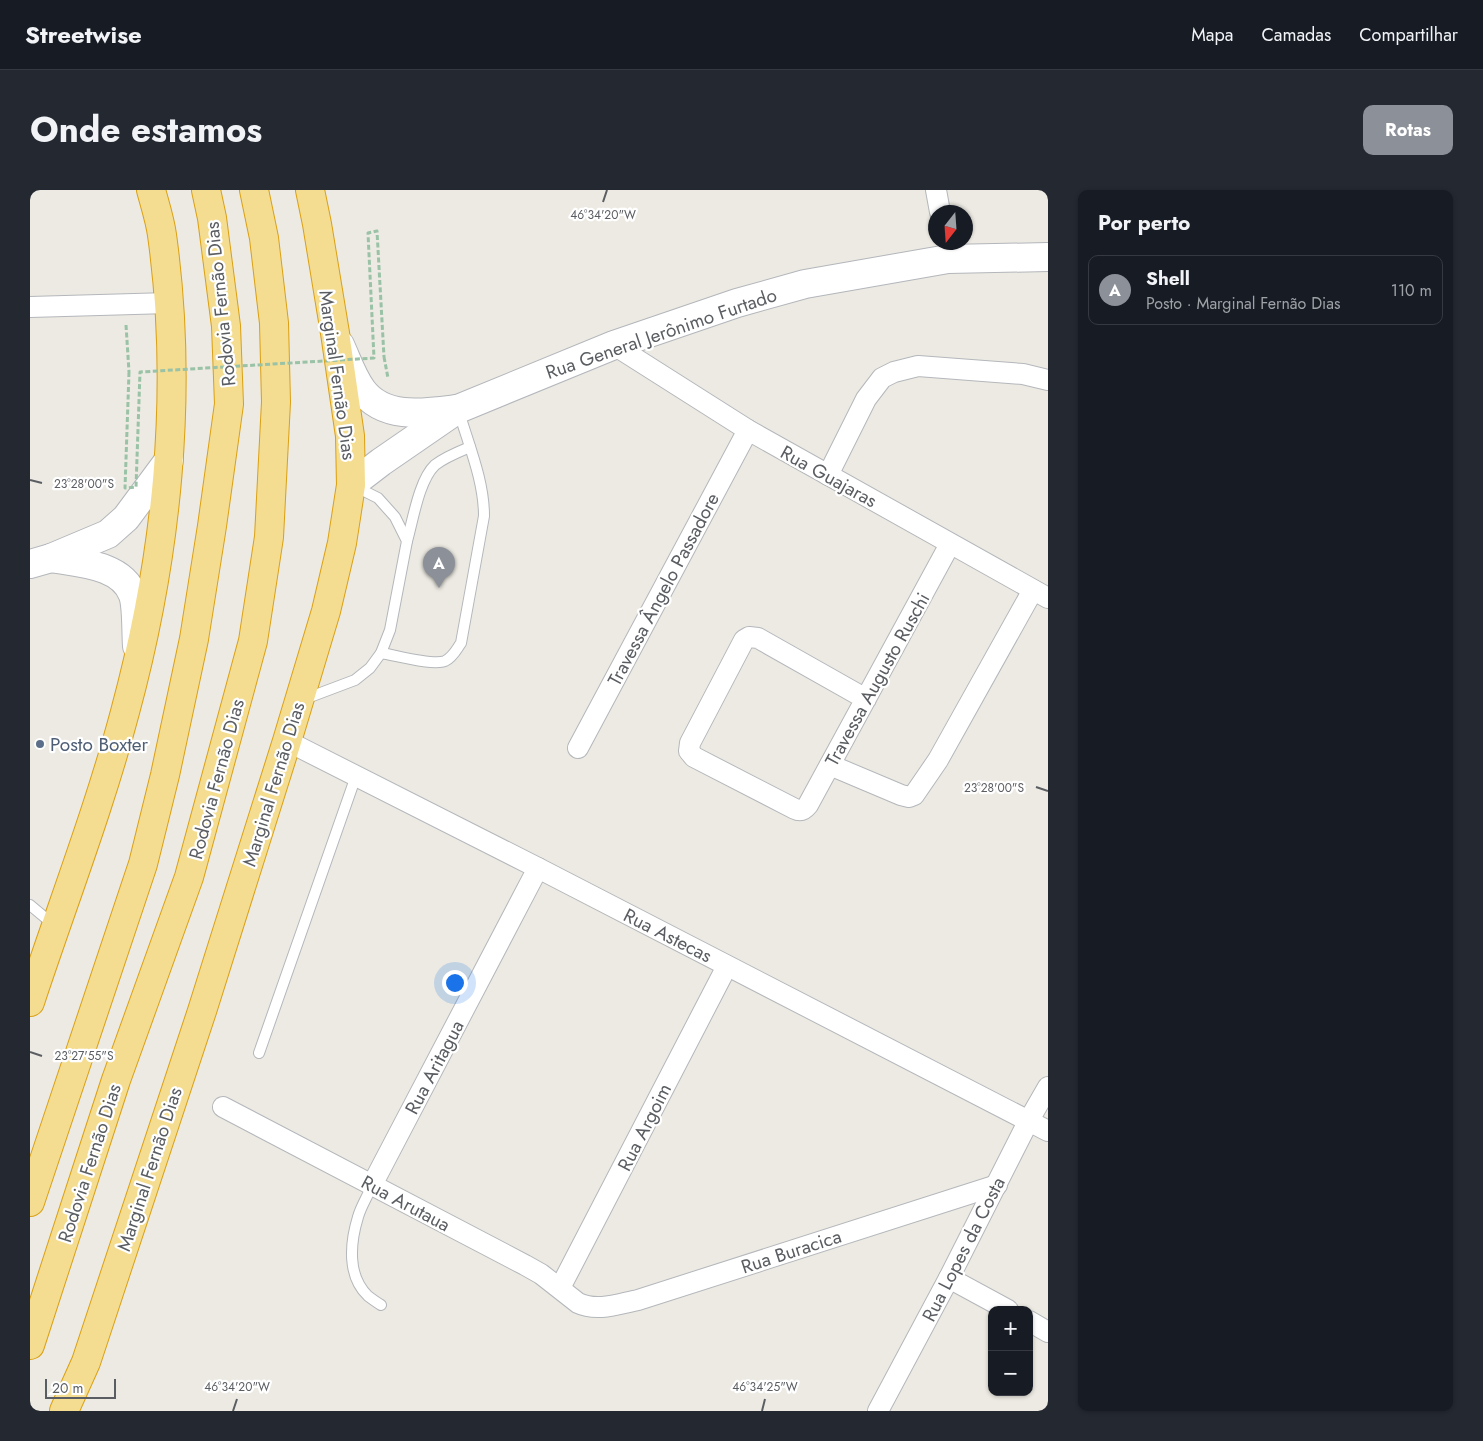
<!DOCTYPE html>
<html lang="pt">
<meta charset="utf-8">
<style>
:root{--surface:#171b24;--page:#242831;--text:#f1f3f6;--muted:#9ea1a6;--line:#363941;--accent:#8c9099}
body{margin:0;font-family:Jost,sans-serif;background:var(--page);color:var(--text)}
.controls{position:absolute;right:15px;bottom:15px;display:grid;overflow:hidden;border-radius:10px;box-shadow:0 1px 4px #0004}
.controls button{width:45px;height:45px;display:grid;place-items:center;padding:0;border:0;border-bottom:1px solid var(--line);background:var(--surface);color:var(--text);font:25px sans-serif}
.compass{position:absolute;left:898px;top:15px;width:45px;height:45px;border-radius:50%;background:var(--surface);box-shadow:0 1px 4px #0004;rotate:197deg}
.scale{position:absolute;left:15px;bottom:12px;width:71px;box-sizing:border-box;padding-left:5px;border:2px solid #5a5d61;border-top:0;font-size:14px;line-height:18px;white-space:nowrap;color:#5a5d61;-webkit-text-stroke:4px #fff;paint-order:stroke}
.you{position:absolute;left:424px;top:792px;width:18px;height:18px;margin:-12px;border:4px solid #fff;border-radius:50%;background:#1a73e8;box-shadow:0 0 0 8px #1a73e833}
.badge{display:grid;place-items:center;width:32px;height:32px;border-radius:50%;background:var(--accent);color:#fff;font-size:16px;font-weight:700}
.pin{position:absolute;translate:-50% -41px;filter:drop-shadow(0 1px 2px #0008)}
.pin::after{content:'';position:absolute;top:26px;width:18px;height:15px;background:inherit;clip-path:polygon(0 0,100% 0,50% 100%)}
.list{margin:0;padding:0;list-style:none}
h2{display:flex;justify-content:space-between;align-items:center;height:65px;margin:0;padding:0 20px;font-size:21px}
h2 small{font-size:16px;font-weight:400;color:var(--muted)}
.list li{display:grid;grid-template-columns:32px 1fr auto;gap:15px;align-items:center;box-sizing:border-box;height:70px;margin:0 10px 10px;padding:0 10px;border:1px solid var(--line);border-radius:10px}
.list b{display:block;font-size:19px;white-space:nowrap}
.list p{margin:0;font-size:16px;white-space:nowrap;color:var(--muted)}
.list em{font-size:16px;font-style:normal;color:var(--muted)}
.map{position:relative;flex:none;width:1018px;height:1221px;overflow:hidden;border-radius:10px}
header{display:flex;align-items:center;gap:30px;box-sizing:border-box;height:70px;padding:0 25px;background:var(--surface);border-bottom:1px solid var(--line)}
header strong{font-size:24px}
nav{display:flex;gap:28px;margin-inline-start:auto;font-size:18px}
.intro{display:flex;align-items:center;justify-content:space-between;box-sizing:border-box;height:120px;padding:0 30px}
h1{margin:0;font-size:35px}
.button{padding:12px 22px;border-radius:10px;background:var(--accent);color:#fff;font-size:18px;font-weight:700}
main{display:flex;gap:30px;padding:0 30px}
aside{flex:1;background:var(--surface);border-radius:10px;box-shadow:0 1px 4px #0004}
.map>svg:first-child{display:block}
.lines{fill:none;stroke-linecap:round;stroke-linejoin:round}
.lane-casing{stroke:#b4b7bb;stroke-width:12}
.street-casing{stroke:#b4b7bb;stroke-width:22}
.secondary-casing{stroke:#b3b6bb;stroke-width:30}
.highway-casing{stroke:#dba013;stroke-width:30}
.path{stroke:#9ac2a6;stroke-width:3;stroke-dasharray:5 2.5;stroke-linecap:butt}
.lane{stroke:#fff;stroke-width:10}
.street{stroke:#fff;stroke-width:20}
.secondary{stroke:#fff;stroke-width:28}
.highway{stroke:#f4dd91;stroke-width:28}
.path-bridge{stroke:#9ac2a6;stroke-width:3;stroke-dasharray:5 2.5;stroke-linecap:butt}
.ticks{fill:none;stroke:#5a5d61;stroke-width:2}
.service-dot{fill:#5c6f8a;stroke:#fff;stroke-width:2}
.labels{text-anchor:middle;stroke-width:4.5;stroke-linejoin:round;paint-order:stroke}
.street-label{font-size:19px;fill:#5a5d61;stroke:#fff}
.service-label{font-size:19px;fill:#4e5e75;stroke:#fff;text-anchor:start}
.ticks-label{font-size:12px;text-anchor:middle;fill:#5a5d61;stroke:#fff;stroke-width:4.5;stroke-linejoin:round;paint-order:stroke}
</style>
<header>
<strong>Streetwise</strong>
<nav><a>Mapa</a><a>Camadas</a><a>Compartilhar</a></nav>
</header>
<div class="intro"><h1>Onde estamos</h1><a class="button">Rotas</a></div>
<main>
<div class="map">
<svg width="1018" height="1221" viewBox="0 0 1018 1221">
<rect width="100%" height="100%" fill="#eceae2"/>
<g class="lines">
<defs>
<g id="lane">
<path d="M377 351C383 330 389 290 405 275 415 267 428 262 440 257"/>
<path d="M351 463C365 465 403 476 415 471 423 467 426 460 431 453L454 326C454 291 439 256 429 222"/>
<path d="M272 510 325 490 340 478 351 463 360 440 377 351 365 327 348 308 324 296"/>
<path d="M0 715 24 735"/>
<path d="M229 863 326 586"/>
<path d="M342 995C338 1006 331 1016 328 1027 320 1053 317 1086 338 1106 342 1109 346 1112 351 1115"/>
</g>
<g id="street">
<path d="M906 0 910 22"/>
<path d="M0 117 139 113"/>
<path d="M584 155 718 240 1018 408"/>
<path d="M798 285 836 209 852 188 864 182 888 176 993 184 1018 190"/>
<path d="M836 509 728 448 719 447 714 450 660 553 659 561 664 567 765 619C771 622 774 620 778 615L920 354"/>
<path d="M257 551 508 678 1018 941"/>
<path d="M548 558 718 240"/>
<path d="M800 575 871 605 879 607 884 605 908 570 1003 400"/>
<path d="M193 917 495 1075 511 1084 548 1113C567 1122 588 1114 608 1110L967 995"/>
<path d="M342 995 508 678"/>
<path d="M919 1088 978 1120"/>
<path d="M530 1098 697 776"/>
<path d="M999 1131 1018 1142"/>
<path d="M848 1221 919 1088 999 930 1018 897"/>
</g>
<g id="secondary">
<path d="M310 155C317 170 322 186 332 200 354 230 395 223 427 219"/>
<path d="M321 295 351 272 428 219 584 155 707 113 775 94 918 69 1018 67"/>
<path d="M21 368C48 373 92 374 103 405 107 416 106 444 107 456"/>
<path d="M0 374 21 368 78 344 96 328 139 270"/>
</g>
<g id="highway">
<path d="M0 812C32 715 69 620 95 522 137 367 154 203 132 45 130 30 125 15 121 0"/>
<path d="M0 1012 113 674 135 585 164 449 182 336 199 214 196 136 182 28 176 0"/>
<path d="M0 1155 86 890 159 687 223 451 239 347 246 212 244 133 234 48 224 0"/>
<path d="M34 1221 56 1172 172 821 257 551 296 421 312 353 321 295 320 246 305 143 287 34 280 0"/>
</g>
</defs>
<use href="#lane" class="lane-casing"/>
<use href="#street" class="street-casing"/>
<use href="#secondary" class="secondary-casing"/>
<use href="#highway" class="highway-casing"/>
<g class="path">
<path d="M96 135 99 182"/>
<path d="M354 167 358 188"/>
</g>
<use href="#lane" class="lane"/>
<use href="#street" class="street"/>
<use href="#secondary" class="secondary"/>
<use href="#highway" class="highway"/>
<path class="path-bridge" d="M99 182 95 298 106 297 110 182 344 168 338 43 347 41 354 167"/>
</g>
<path class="ticks" d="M573 12 577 0M0 290 12 293M1006 597 1018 601M0 862 12 866M203 1221 207 1209M732 1221 735 1209"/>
<circle class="service-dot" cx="10" cy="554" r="5"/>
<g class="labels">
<g class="street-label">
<text transform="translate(190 114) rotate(-96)" y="7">Rodovia Fernão Dias</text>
<text transform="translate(631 143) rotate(-19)" y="7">Rua General Jerônimo Furtado</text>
<text transform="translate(308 185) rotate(82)" y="7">Marginal Fernão Dias</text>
<text transform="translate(799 286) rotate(29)" y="7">Rua Guajaras</text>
<text transform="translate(633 399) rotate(-62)" y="7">Travessa Ângelo Passadore</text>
<text transform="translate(847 489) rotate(-61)" y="7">Travessa Augusto Ruschi</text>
<text transform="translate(186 589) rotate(-75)" y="7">Rodovia Fernão Dias</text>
<text transform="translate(243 594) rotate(-73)" y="7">Marginal Fernão Dias</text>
<text transform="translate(638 745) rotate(27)" y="7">Rua Astecas</text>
<text transform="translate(404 877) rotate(-62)" y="7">Rua Aritagua</text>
<text transform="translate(614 937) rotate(-63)" y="7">Rua Argoim</text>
<text transform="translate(59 973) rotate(-72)" y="7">Rodovia Fernão Dias</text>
<text transform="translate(119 979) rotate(-72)" y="7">Marginal Fernão Dias</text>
<text transform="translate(376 1013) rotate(28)" y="7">Rua Arutaua</text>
<text transform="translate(933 1059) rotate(-63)" y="7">Rua Lopes da Costa</text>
<text transform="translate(761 1061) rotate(-18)" y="7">Rua Buracica</text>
</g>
<g class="service-label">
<text x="20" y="561">Posto Boxter</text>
</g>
</g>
<g class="ticks-label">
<text x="573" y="29">46°34'20"W</text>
<text x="54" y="298">23°28'00"S</text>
<text x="964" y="602">23°28'00"S</text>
<text x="54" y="870">23°27'55"S</text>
<text x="207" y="1201">46°34'20"W</text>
<text x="735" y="1201">46°34'25"W</text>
</g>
</svg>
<div class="controls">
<button>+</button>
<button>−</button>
</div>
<svg class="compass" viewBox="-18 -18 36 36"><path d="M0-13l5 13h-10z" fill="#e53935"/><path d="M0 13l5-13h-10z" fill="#9ea1a6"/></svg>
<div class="scale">20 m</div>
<div class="you"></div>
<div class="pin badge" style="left:409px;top:398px">A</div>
</div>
<aside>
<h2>Por perto<small></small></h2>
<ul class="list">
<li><span class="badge">A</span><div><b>Shell</b><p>Posto · Marginal Fernão Dias</p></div><em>110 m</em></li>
</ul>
</aside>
</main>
